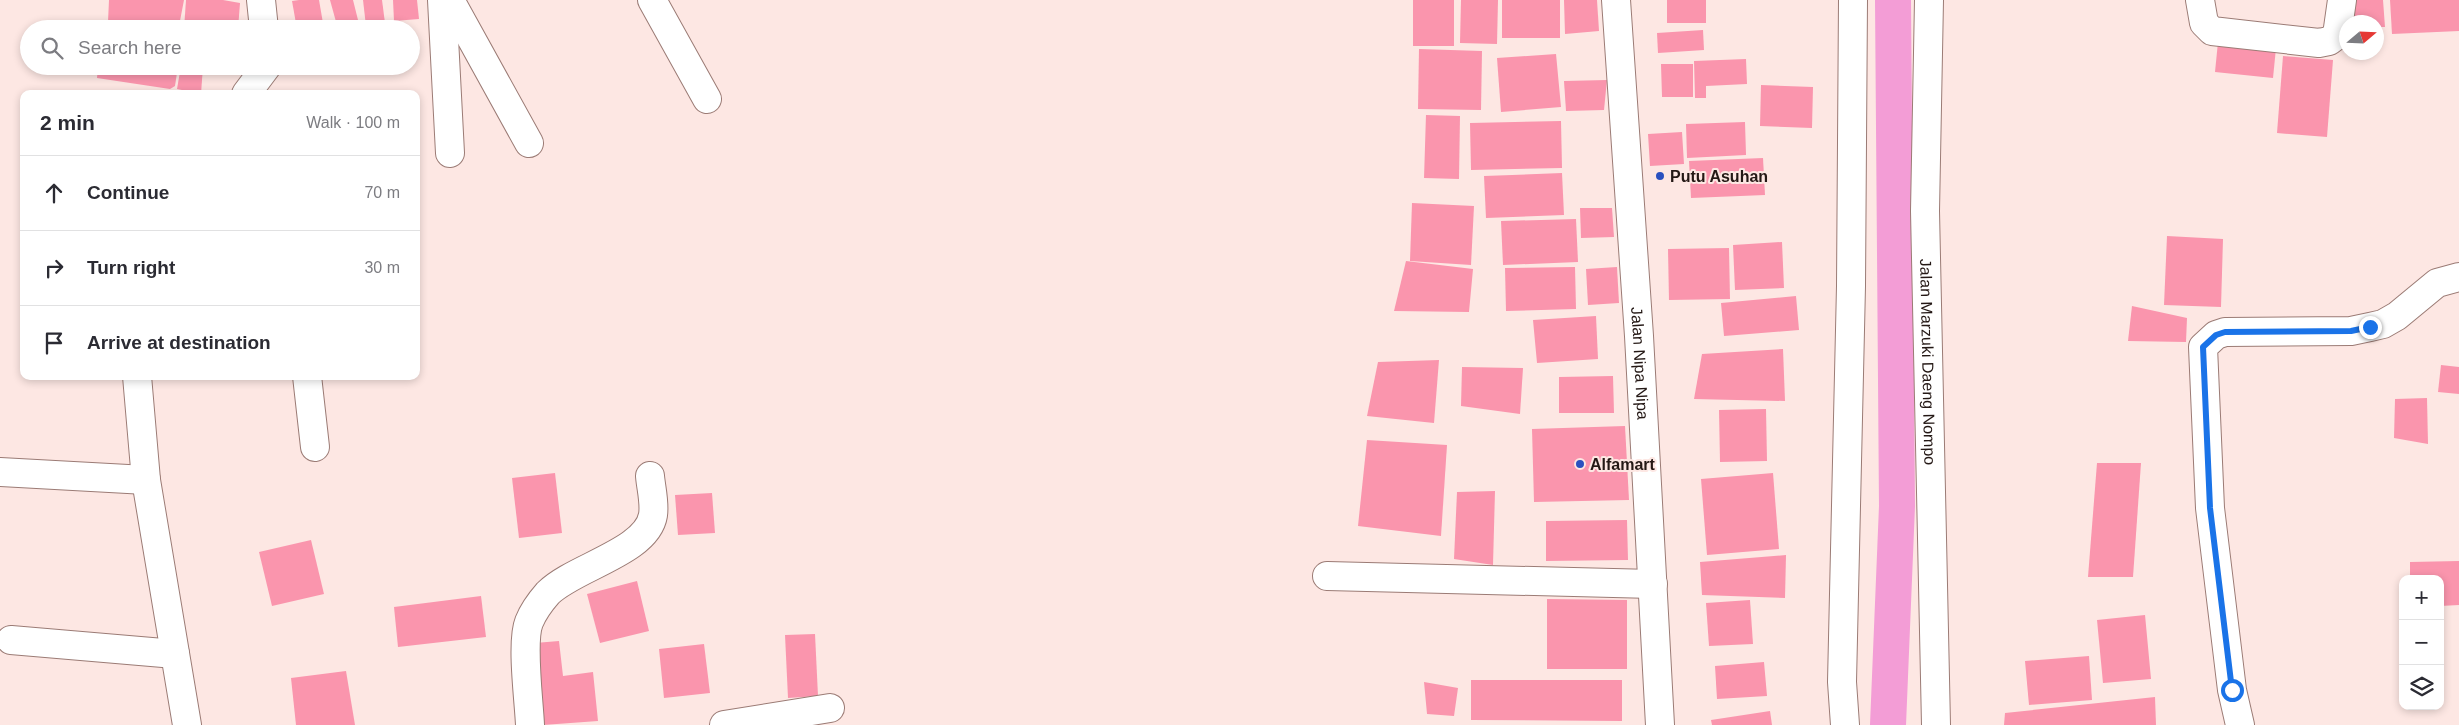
<!DOCTYPE html>
<meta charset="utf-8">
<style>
:root{--surface:#fff;--page:#f2f2f3;--text:#2b2b33;--muted:#7c7c81;--line:#e1e1e2}
body{margin:0;font-family:Helvetica,sans-serif;background:var(--page);color:var(--text)}
.controls{position:absolute;right:15px;bottom:15px;display:grid;overflow:hidden;border-radius:10px;box-shadow:0 2px 8px #0003}
.controls button{width:45px;height:45px;display:grid;place-items:center;padding:0;border:0;border-bottom:1px solid var(--line);background:var(--surface);color:var(--text);font:25px sans-serif}
.compass{position:absolute;left:2339px;top:15px;width:45px;height:45px;border-radius:50%;background:var(--surface);box-shadow:0 2px 8px #0003;rotate:71deg}
.stop{position:absolute;width:15px;height:15px;margin:-11px;border:4px solid #1a73e8;border-radius:50%;background:#fff}
.stop.end{background:#1a73e8;border-color:#fff;box-shadow:0 1px 5px #0008}
.list{margin:0;padding:0;list-style:none}
h2{display:flex;justify-content:space-between;align-items:center;height:65px;margin:0;padding:0 20px;font-size:21px}
h2 small{font-size:16px;font-weight:400;color:var(--muted)}
.list li{display:grid;grid-template-columns:32px 1fr auto;gap:15px;align-items:center;box-sizing:border-box;height:75px;padding:0 20px;border-top:1px solid var(--line)}
.list b{display:block;font-size:19px;white-space:nowrap}
.list em{font-size:16px;font-style:normal;color:var(--muted)}
.icon{flex:none;width:28px;height:28px;fill:none;stroke:currentColor;stroke-width:2;stroke-linecap:round;stroke-linejoin:round}
.map{position:relative;flex:none;width:2459px;height:725px;overflow:hidden}
.search{position:absolute;background:var(--surface);box-shadow:0 2px 8px #0003;left:20px;top:20px;width:400px;height:55px;display:flex;align-items:center;gap:12px;box-sizing:border-box;padding:0 18px;border-radius:28px;color:var(--muted);font-size:19px}
.panel{position:absolute;background:var(--surface);box-shadow:0 2px 8px #0003;left:20px;top:90px;width:400px;height:290px;border-radius:10px}
.map>svg:first-child{display:block}
.lines{fill:none;stroke-linecap:round;stroke-linejoin:round}
.canal{stroke:#f39dd6;stroke-width:36}
.building{fill:#fa95ad}
.minor-casing{stroke:#9b7b75;stroke-width:30}
.minor{stroke:#fff;stroke-width:28}
.route{stroke:#1a73e8;stroke-width:6}
.poi-dot{fill:#2a50bf;stroke:#fde7e3;stroke-width:2}
.labels{text-anchor:middle;stroke-width:4;stroke-linejoin:round;paint-order:stroke}
.poi-label{font-size:16px;font-weight:bold;fill:#241815;stroke:#fde7e3;text-anchor:start}
.street-label{font-size:16px;fill:#241815;stroke:#fde7e3}
</style>
<div class="map">
<svg width="2459" height="725" viewBox="0 0 2459 725">
<rect width="100%" height="100%" fill="#fde7e3"/>
<g class="lines">
<path class="canal" d="M1888 725 1897 506 1893 0"/>
</g>
<g class="building">
<path d="M109 0H184L179 26 114 22 135 25 134 29H103L104 21 108 22Z"/>
<path d="M186 0H223L240 3 238 29H184Z"/>
<path d="M299 0H319L324 29H297L292 1Z"/>
<path d="M330 0H353L359 24 338 29Z"/>
<path d="M363 0H382L385 23 366 26Z"/>
<path d="M393 0H417L419 19 394 21Z"/>
<rect x="1413" y="0" width="41" height="46"/>
<path d="M1461 0H1498L1497 44 1460 43Z"/>
<rect x="1502" y="0" width="58" height="38"/>
<path d="M1564 0H1597L1599 31 1565 34Z"/>
<rect x="1667" y="0" width="39" height="23"/>
<path d="M2351 0H2383L2385 27H2376V22H2352Z"/>
<path d="M2390 0H2459V31L2392 34Z"/>
<path d="M1703 30 1704 50 1658 53 1657 33Z"/>
<path d="M2218 42 2276 48 2273 78 2215 72Z"/>
<path d="M1419 49 1482 51 1481 110 1418 109Z"/>
<path d="M1556 54 1561 107 1501 112 1497 58Z"/>
<path d="M2283 56 2333 60 2327 137 2277 133Z"/>
<path d="M1746 59 1747 84 1706 86V98H1695L1694 61Z"/>
<path d="M1661 64H1693V97H1662Z"/>
<path d="M98 66H178L175 86 170 89 97 78Z"/>
<path d="M181 66H203L201 94 177 89Z"/>
<path d="M1607 80 1604 110 1566 111 1564 81Z"/>
<path d="M1761 85 1813 87 1812 128 1760 126Z"/>
<path d="M1426 115 1460 116 1459 179 1424 178Z"/>
<path d="M1561 121 1562 168 1471 170 1470 123Z"/>
<path d="M1745 122 1746 155 1687 158 1686 124Z"/>
<path d="M1682 132 1684 164 1650 166 1648 134Z"/>
<path d="M1763 158 1765 195 1691 198 1689 161Z"/>
<path d="M1562 173 1564 215 1486 218 1484 176Z"/>
<path d="M1412 203 1474 206 1471 265 1410 261Z"/>
<path d="M1580 208H1612L1614 237 1581 238Z"/>
<path d="M1576 219 1578 262 1503 265 1501 221Z"/>
<path d="M2167 236 2223 239 2221 307 2164 305Z"/>
<path d="M1782 242 1784 288 1735 290 1733 245Z"/>
<path d="M1729 248 1730 299 1669 300 1668 249Z"/>
<path d="M1406 261 1473 269 1469 312 1394 311Z"/>
<path d="M1575 267 1576 309 1506 311 1505 268Z"/>
<path d="M1617 267 1619 303 1588 305 1586 269Z"/>
<path d="M1796 296 1799 330 1724 336 1721 303Z"/>
<path d="M2132 306 2187 318 2186 342 2128 341Z"/>
<path d="M1596 316 1598 359 1537 363 1533 320Z"/>
<path d="M1783 349 1785 401 1694 399 1702 354Z"/>
<path d="M1439 360 1434 423 1367 416 1378 362Z"/>
<path d="M2441 365 2459 367V394L2438 392Z"/>
<path d="M1462 367 1523 368 1520 414 1461 406Z"/>
<path d="M1613 376 1614 413H1559V377Z"/>
<path d="M2427 398 2428 444 2394 438 2395 399Z"/>
<path d="M1766 409 1767 461 1720 462 1719 410Z"/>
<path d="M1625 426 1629 500 1534 502 1532 429Z"/>
<path d="M1367 440 1447 445 1441 536 1358 526Z"/>
<path d="M2097 463H2141L2133 577H2088Z"/>
<path d="M555 473 562 533 519 538 512 478Z"/>
<path d="M1773 473 1779 549 1707 555 1701 479Z"/>
<path d="M1495 491 1493 565 1454 559 1457 492Z"/>
<path d="M712 493 715 533 678 535 675 495Z"/>
<path d="M1627 520 1628 560 1546 561V521Z"/>
<path d="M311 540 324 594 272 606 259 552Z"/>
<path d="M1786 555 1785 598 1702 595 1700 562Z"/>
<path d="M2459 561V605L2440 606V579H2410V562Z"/>
<path d="M637 581 649 631 600 643 587 594Z"/>
<path d="M481 596 486 637 398 647 394 607Z"/>
<path d="M1547 599 1627 600V669H1547Z"/>
<path d="M1750 600 1753 644 1709 646 1706 603Z"/>
<path d="M2145 615 2151 679 2103 683 2097 620Z"/>
<path d="M815 634 818 696 788 698 785 635Z"/>
<path d="M559 641 563 676 593 672 598 721 543 725 535 643Z"/>
<path d="M704 644 710 693 664 698 659 649Z"/>
<path d="M2089 656 2092 700 2029 705 2025 661Z"/>
<path d="M1764 662 1767 696 1717 699 1715 666Z"/>
<path d="M346 671 355 725H296L291 678Z"/>
<path d="M1471 680H1622V721L1471 720Z"/>
<path d="M1424 682 1458 688 1454 716 1427 714Z"/>
<path d="M2155 697 2156 725H2004L2005 713Z"/>
<path d="M1770 711 1772 725H1712L1711 720Z"/>
</g>
<g class="lines">
<defs>
<g id="minor">
<path d="M261 0 264 29"/>
<path d="M442 0 450 153"/>
<path d="M450 0 529 143"/>
<path d="M652 0 707 99"/>
<path id="s1" d="M1616 0 1639 336 1660 725"/>
<path id="s2" d="M1929 0 1925 211 1936 725"/>
<path d="M2200 0 2204 23 2212 31 2319 43 2329 41 2337 35 2342 0"/>
<path d="M246 94 267 66"/>
<path d="M137 376 146 480 187 725"/>
<path d="M307 376 315 447"/>
<path d="M0 472 146 480"/>
<path d="M1327 576 1653 584"/>
<path d="M11 640 175 654"/>
<path d="M530 725C529 701 521 642 529 622 533 612 541 601 548 593 574 567 647 552 653 515 655 503 651 488 650 476"/>
<path d="M724 725 830 708"/>
<path d="M1845 725 1842 682 1851 286 1853 0"/>
<path d="M2240 725 2232 690 2210 508 2203 347 2216 335 2225 332 2351 331 2370 327 2383 324 2397 316 2437 283 2459 277"/>
</g>
</defs>
<use href="#minor" class="minor-casing"/>
<use href="#minor" class="minor"/>
</g>
<g class="lines">
<path class="route" d="M2232 690 2210 508 2203 347 2216 335 2225 332 2351 331 2370 327"/>
</g>
<g class="poi-dot">
<circle cx="1660" cy="176" r="5"/>
<circle cx="1580" cy="464" r="5"/>
</g>
<g class="labels">
<g class="poi-label">
<text x="1670" y="182">Putu Asuhan</text>
<text x="1590" y="470">Alfamart</text>
</g>
<g class="street-label">
<text dy="6" stroke="none"><textPath href="#s1" startOffset="364">Jalan Nipa Nipa</textPath></text>
<text dy="6" stroke="none"><textPath href="#s2" startOffset="362">Jalan Marzuki Daeng Nompo</textPath></text>
</g>
</g>
</svg>
<div class="controls">
<button>+</button>
<button>−</button>
<button><svg class="icon" aria-label="layers" viewBox="0 0 24 24"><path d="M12 4l9 5-9 5-9-5zM3 14l9 5 9-5"/></svg></button>
</div>
<svg class="compass" viewBox="-18 -18 36 36"><path d="M0-13l5 13h-10z" fill="#e53935"/><path d="M0 13l5-13h-10z" fill="#7c7c81"/></svg>
<div class="stop" style="left:2232px;top:690px"></div>
<div class="stop end" style="left:2370px;top:327px"></div>
<div class="search"><svg class="icon" aria-label="search" viewBox="0 0 24 24"><circle cx="10" cy="10" r="6"/><path d="M15 15l6 6"/></svg>Search here</div>
<section class="panel">
<h2>2 min<small>Walk · 100 m</small></h2>
<ul class="list">
<li><svg class="icon" aria-label="ahead" viewBox="0 0 24 24"><path d="M12 20V5M6 11l6-6 6 6"/></svg><div><b>Continue</b></div><em>70 m</em></li>
<li><svg class="icon" aria-label="right" viewBox="0 0 24 24"><path d="M7 20v-9h11M14 6l5 5-5 5"/></svg><div><b>Turn right</b></div><em>30 m</em></li>
<li><svg class="icon" aria-label="arrive" viewBox="0 0 24 24"><path d="M6 21V4h12l-3 4 3 4H6"/></svg><div><b>Arrive at destination</b></div></li>
</ul>
</section>
</div>
